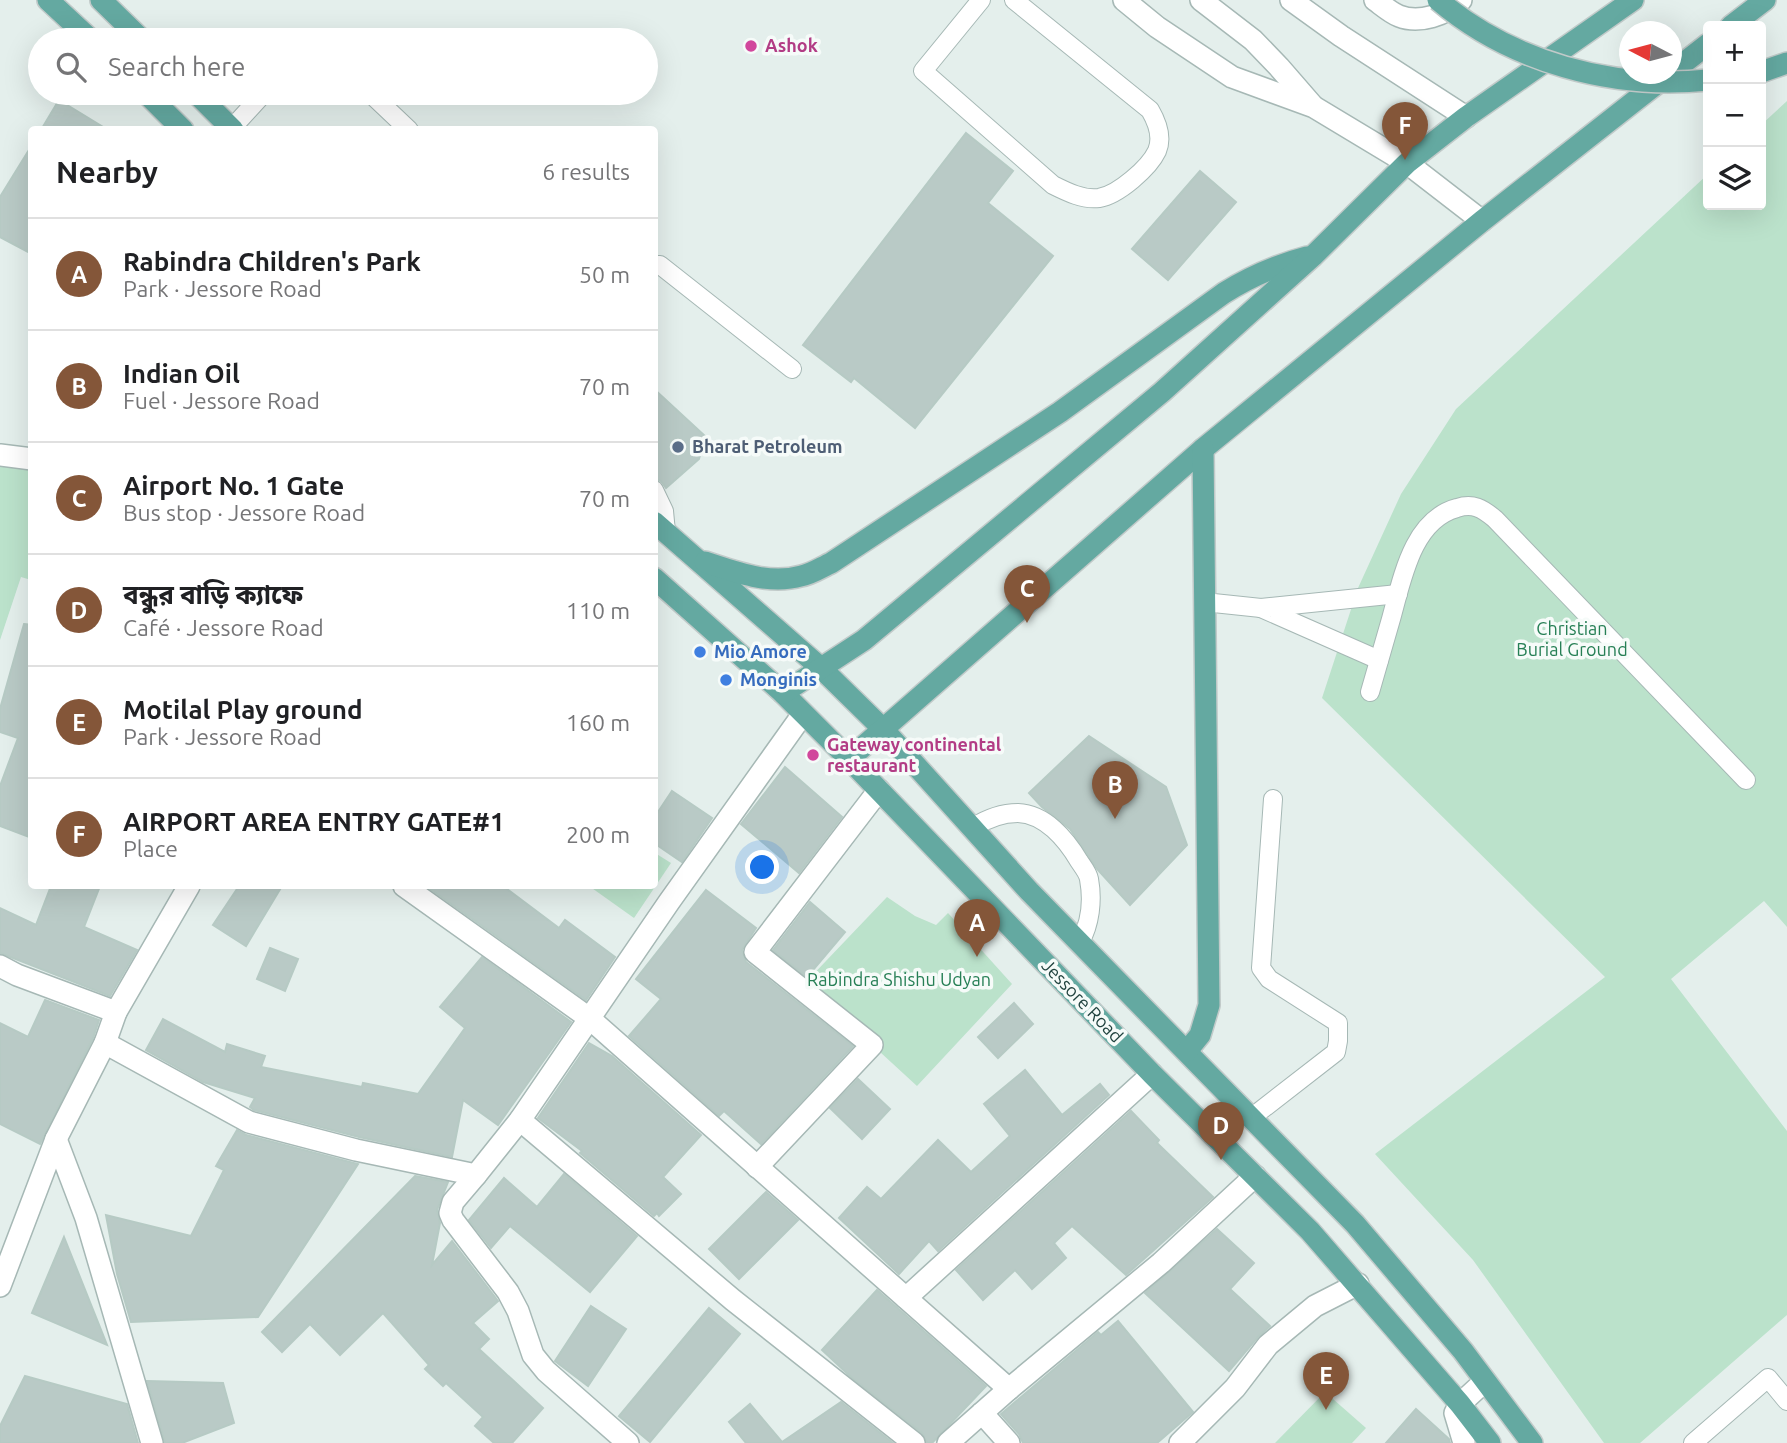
<!DOCTYPE html>
<meta charset="utf-8">
<style>
:root{--surface:#fff;--page:#f2f2f2;--text:#202124;--muted:#757577;--line:#e0e0e0;--accent:#845639}
body{margin:0;font-family:Ubuntu,"Noto Sans Bengali",sans-serif;background:var(--page);color:var(--text)}
.controls{position:absolute;right:21px;top:21px;display:grid;overflow:hidden;border-radius:7px;box-shadow:0 7px 28px #0002}
.controls button{width:63px;height:63px;display:grid;place-items:center;padding:0;border:0;border-bottom:2px solid var(--line);background:var(--surface);color:var(--text);font:35px sans-serif}
.compass{position:absolute;left:1619px;top:21px;width:63px;height:63px;border-radius:50%;background:var(--surface);box-shadow:0 7px 28px #0002;rotate:276deg}
.you{position:absolute;left:763px;top:868px;width:24px;height:24px;margin:-18px;border:5px solid #fff;border-radius:50%;background:#1a73e8;box-shadow:0 0 0 10px #1a73e833}
.badge{display:grid;place-items:center;width:46px;height:46px;border-radius:50%;background:var(--accent);color:#fff;font-size:23px;font-weight:700}
.pin{position:absolute;translate:-50% -58px;filter:drop-shadow(0 2px 4px #0008)}
.pin::after{content:'';position:absolute;top:37px;width:24px;height:21px;background:inherit;clip-path:polygon(0 0,100% 0,50% 100%)}
.list{margin:0;padding:0;list-style:none}
h2{display:flex;justify-content:space-between;align-items:center;height:91px;margin:0;padding:0 28px;font-size:30px}
h2 small{font-size:23px;font-weight:400;color:var(--muted)}
.list li{display:grid;grid-template-columns:46px 1fr auto;gap:21px;align-items:center;box-sizing:border-box;height:112px;padding:0 28px;border-top:2px solid var(--line)}
.list b{display:block;font-size:26px;white-space:nowrap}
.list p{margin:0;font-size:23px;white-space:nowrap;color:var(--muted)}
.list em{font-size:23px;font-style:normal;color:var(--muted)}
.icon{flex:none;width:38px;height:38px;fill:none;stroke:currentColor;stroke-width:2;stroke-linecap:round;stroke-linejoin:round}
.map{position:relative;flex:none;width:1787px;height:1443px;overflow:hidden}
.search{position:absolute;background:var(--surface);box-shadow:0 7px 28px #0002;left:28px;top:28px;width:630px;height:77px;display:flex;align-items:center;gap:18px;box-sizing:border-box;padding:0 24px;border-radius:38px;color:var(--muted);font-size:26px}
.panel{position:absolute;background:var(--surface);box-shadow:0 7px 28px #0002;left:28px;top:126px;width:630px;height:763px;border-radius:7px}
.map>svg:first-child{display:block}
.green{fill:#bbe2cb}
.building{fill:#b9cac6;stroke:#b6cac4;stroke-width:2}
.lines{fill:none;stroke-linecap:round;stroke-linejoin:round}
.service-casing{stroke:#a6b8b5;stroke-width:20}
.minor-casing{stroke:#a6b8b5;stroke-width:24}
.tertiary-casing{stroke:#a6b8b5;stroke-width:24}
.primary-casing{stroke:#c1cac9;stroke-width:24}
.service{stroke:#fff;stroke-width:18}
.minor{stroke:#fff;stroke-width:21}
.tertiary{stroke:#fff;stroke-width:21}
.primary{stroke:#64a9a1;stroke-width:21}
.primary-bridge-casing{stroke:#c1cac9;stroke-width:24;stroke-linecap:butt}
.primary-bridge{stroke:#64a9a1;stroke-width:21}
.hotel-dot{fill:#d1479c;stroke:#f6fbf9;stroke-width:2.5}
.service-dot{fill:#5c6f8a;stroke:#f6fbf9;stroke-width:2.5}
.shop-dot{fill:#3f7fe0;stroke:#f6fbf9;stroke-width:2.5}
.labels{text-anchor:middle;stroke-width:7;stroke-linejoin:round;paint-order:stroke}
.hotel-label{font-size:18px;font-weight:bold;fill:#b23c85;stroke:#f6fbf9;text-anchor:start}
.service-label{font-size:18px;font-weight:bold;fill:#4e5e75;stroke:#f6fbf9;text-anchor:start}
.park-label{font-size:18px;fill:#267f55;stroke:#f6fbf9}
.shop-label{font-size:18px;font-weight:bold;fill:#366cbe;stroke:#f6fbf9;text-anchor:start}
.street-label{font-size:18px;fill:#21433f;stroke:#f6fbf9}
</style>
<div class="map">
<svg width="1787" height="1443" viewBox="0 0 1787 1443">
<rect width="100%" height="100%" fill="#e4efec"/>
<g class="green">
<path d="M1787 101V927L1764 901 1671 979 1787 1131V1315L1640 1443H1604L1473 1260 1375 1154 1605 977 1322 698 1358 588 1401 494 1456 409 1708 174V205H1761V125Z"/>
<path d="M0 455 32 462 31 580 21 577 0 640Z"/>
<path d="M655 853 671 863 634 918 589 886H654Z"/>
<path d="M887 897 915 916 936 925 948 913 1012 984 917 1086 805 983Z"/>
<path d="M1325 1392 1366 1428 1352 1443H1275Z"/>
</g>
<g class="building">
<path d="M59 100 108 130H41Z"/>
<path d="M966 133 1013 171 988 203 1053 256 915 428 854 378 851 382 803 345Z"/>
<path d="M32 145V254L0 237V197Z"/>
<path d="M1200 171 1236 202 1168 280 1132 249Z"/>
<path d="M654 389 705 436 699 459 666 488 661 481 654 479Z"/>
<path d="M24 624 32 625V838L0 826V786L18 738 0 732V709Z"/>
<path d="M1089 736 1166 787 1187 845 1130 905 1097 869 1070 829 1042 807 1029 793Z"/>
<path d="M785 767 842 817 799 873 741 824Z"/>
<path d="M672 791 712 818 682 862 654 843V818Z"/>
<path d="M51 886H100L84 927 137 950 110 996 0 953V908L36 925Z"/>
<path d="M239 886H282L246 946 213 925Z"/>
<path d="M426 886H503L559 928 565 920 615 957 586 1000Z"/>
<path d="M706 890 756 928 742 950 746 962 853 1046 761 1144 724 1111 719 1116 629 1036 661 999 636 979Z"/>
<path d="M810 902 845 932 807 977 773 950Z"/>
<path d="M270 948 298 959 285 991 257 979Z"/>
<path d="M482 957 571 1022 498 1125 463 1100 452 1157 359 1137 254 1110 250 1107 255 1098 203 1082 146 1050 163 1019 225 1052 227 1044 265 1056 261 1067 362 1087 363 1083 418 1094 465 1028 440 1007Z"/>
<path d="M45 1000 99 1020 93 1038 40 1144 0 1124V1023L28 1037Z"/>
<path d="M1014 1003 1033 1024 998 1058 978 1037Z"/>
<path d="M589 1043 612 1056 701 1135 663 1177 681 1194 659 1216 657 1213 654 1216 580 1153 582 1151 538 1118Z"/>
<path d="M1025 1070 1062 1115 1100 1084 1109 1095 938 1251 929 1241 899 1274 839 1218 867 1187 881 1199 938 1140 971 1172 1010 1136 984 1104Z"/>
<path d="M858 1079 890 1109 862 1139 830 1108Z"/>
<path d="M1131 1111 1159 1140 1157 1143 1213 1197 1126 1275 1072 1226 1054 1243 1066 1258 1032 1289 1015 1270 983 1300 956 1270Z"/>
<path d="M237 1130 246 1135 358 1164 258 1317 131 1322 117 1274 106 1215 191 1236 224 1170 216 1166Z"/>
<path d="M564 1174 637 1236 590 1292 510 1226 491 1248 469 1220 504 1178 537 1207Z"/>
<path d="M415 1176 448 1182 437 1210 440 1223 432 1265 452 1241 498 1301 473 1323 489 1339 479 1349 543 1408 512 1443H494L475 1426 483 1417 446 1383 443 1386 425 1369 429 1365 383 1313 340 1355 310 1324 282 1352 262 1332Z"/>
<path d="M766 1192 798 1220 739 1279 709 1249Z"/>
<path d="M1217 1229 1254 1263 1230 1289 1270 1326 1258 1337 1229 1371 1145 1293Z"/>
<path d="M64 1237 107 1345 32 1313Z"/>
<path d="M877 1290 986 1386 932 1443H927L922 1433 852 1378 822 1350Z"/>
<path d="M591 1306 626 1329 588 1386 555 1361Z"/>
<path d="M709 1308 740 1334 650 1442 619 1416Z"/>
<path d="M1118 1321 1193 1412 1157 1443H1023L1019 1434 1001 1414 1098 1332 1101 1335Z"/>
<path d="M25 1376 127 1404 138 1443H0V1426Z"/>
<path d="M147 1381 223 1383 234 1423 182 1443H165Z"/>
<path d="M841 1402 893 1443H746L729 1422 750 1404 782 1442Z"/>
<path d="M1416 1409 1449 1439 1450 1443H1386Z"/>
</g>
<g class="lines">
<defs>
<g id="service">
<path d="M981 0 923 71 1053 185C1067 192 1083 200 1099 198 1118 195 1149 168 1157 151 1163 137 1157 122 1150 110L1014 0"/>
<path d="M370 93 409 130"/>
<path d="M232 128 264 93"/>
<path d="M654 265H660L792 369"/>
<path d="M654 490 664 511 666 532"/>
<path d="M1204 602 1261 608"/>
<path d="M1379 660 1261 608 1398 594"/>
<path d="M1370 692C1377 667 1384 643 1391 619 1402 580 1412 520 1457 508 1473 503 1482 508 1495 519L1746 780"/>
<path d="M972 828C986 819 1001 813 1018 813 1045 814 1066 839 1079 861 1083 867 1088 873 1089 879 1093 901 1090 924 1080 942"/>
<path d="M1251 1118 1336 1052 1338 1041V1023L1269 979 1261 968 1273 799"/>
<path d="M1693 1443 1768 1378 1787 1401"/>
</g>
<g id="minor">
<path d="M0 455 32 459"/>
<path d="M404 886 589 1018 1009 1389"/>
<path d="M0 966 17 975 116 1012"/>
<path d="M105 1043 249 1122 356 1150 476 1175 520 1120 669 902 803 714"/>
<path d="M520 1120 733 1300 914 1443"/>
<path d="M56 1139 86 1218 152 1443"/>
<path d="M757 1167 872 1045 755 952 879 790"/>
<path d="M476 1175 453 1202 450 1213 453 1220 508 1292 518 1311 533 1355 546 1371 628 1443"/>
<path d="M906 1298 1152 1074"/>
<path d="M982 1413 1009 1443"/>
<path d="M948 1443 1009 1389 1161 1263 1255 1176"/>
<path d="M1180 1443 1235 1388 1268 1345 1315 1306 1358 1284"/>
<path d="M1464 1443 1455 1413 1460 1404 1485 1381"/>
</g>
<g id="tertiary">
<path d="M1124 0 1157 27 1232 77 1314 107 1407 163 1482 221"/>
<path d="M1201 0 1253 40 1279 67 1312 105"/>
<path d="M1291 0 1341 36 1466 117"/>
<path d="M1375 0C1382 5 1391 13 1399 16 1419 24 1446 15 1461 0"/>
<path d="M0 1286 56 1139 105 1043 116 1012 189 886"/>
</g>
<g id="primary">
<path d="M48 0 91 40"/>
<path d="M101 0 142 40"/>
<path d="M1731 26 1765 0"/>
<path d="M1672 72 1708 44"/>
<path d="M1761 72 1787 63"/>
<path d="M146 93 183 130"/>
<path d="M196 93 233 130"/>
<path d="M654 522 822 669 883 729 1029 891 1355 1224 1463 1351 1532 1443"/>
<path d="M705 562C736 572 769 585 801 576 812 574 822 567 831 563L1060 412 1224 293C1251 276 1277 265 1307 257"/>
<path d="M654 578 783 693 849 759 1152 1074 1310 1231 1460 1404 1490 1443"/>
<path d="M783 693 864 640 1162 392 1313 256 1407 163 1466 117 1633 0"/>
<path d="M849 759 1203 449 1482 221 1669 74"/>
<path d="M1187 1051 1200 1035 1209 1005 1203 449"/>
</g>
</defs>
<use href="#service" class="service-casing"/>
<use href="#minor" class="minor-casing"/>
<use href="#tertiary" class="tertiary-casing"/>
<use href="#primary" class="primary-casing"/>
<use href="#service" class="service"/>
<use href="#minor" class="minor"/>
<use href="#tertiary" class="tertiary"/>
<use href="#primary" class="primary"/>
<defs>
<path id="primary-bridge" d="M1438 0C1511 62 1613 90 1708 80"/>
</defs>
<use href="#primary-bridge" class="primary-bridge-casing"/>
<use href="#primary-bridge" class="primary-bridge"/>
</g>
<g class="hotel-dot">
<circle cx="751" cy="46" r="7"/>
<circle cx="813" cy="755" r="7"/>
</g>
<circle class="service-dot" cx="678" cy="447" r="7"/>
<g class="shop-dot">
<circle cx="700" cy="652" r="7"/>
<circle cx="726" cy="680" r="7"/>
</g>
<g class="labels">
<g class="hotel-label">
<text x="765" y="52">Ashok</text>
<text x="827" y="751">Gateway continental<tspan x="827" dy="21">restaurant</tspan></text>
</g>
<g class="service-label">
<text x="692" y="453">Bharat Petroleum</text>
</g>
<g class="park-label">
<text x="1572" y="635">Christian<tspan x="1572" dy="21">Burial Ground</tspan></text>
<text x="899" y="986">Rabindra Shishu Udyan</text>
</g>
<g class="shop-label">
<text x="714" y="658">Mio Amore</text>
<text x="740" y="686">Monginis</text>
</g>
<g class="street-label">
<text transform="translate(1082 1001) rotate(46)" y="6">Jessore Road</text>
</g>
</g>
</svg>
<div class="controls">
<button>+</button>
<button>−</button>
<button><svg class="icon" aria-label="layers" viewBox="0 0 24 24"><path d="M12 4l9 5-9 5-9-5zM3 14l9 5 9-5"/></svg></button>
</div>
<svg class="compass" viewBox="-18 -18 36 36"><path d="M0-13l5 13h-10z" fill="#e53935"/><path d="M0 13l5-13h-10z" fill="#757577"/></svg>
<div class="you"></div>
<div class="pin badge" style="left:977px;top:957px">A</div>
<div class="pin badge" style="left:1115px;top:819px">B</div>
<div class="pin badge" style="left:1027px;top:623px">C</div>
<div class="pin badge" style="left:1221px;top:1160px">D</div>
<div class="pin badge" style="left:1326px;top:1410px">E</div>
<div class="pin badge" style="left:1405px;top:160px">F</div>
<div class="search"><svg class="icon" aria-label="search" viewBox="0 0 24 24"><circle cx="10" cy="10" r="6"/><path d="M15 15l6 6"/></svg>Search here</div>
<section class="panel">
<h2>Nearby<small>6 results</small></h2>
<ul class="list">
<li><span class="badge">A</span><div><b>Rabindra Children's Park</b><p>Park · Jessore Road</p></div><em>50 m</em></li>
<li><span class="badge">B</span><div><b>Indian Oil</b><p>Fuel · Jessore Road</p></div><em>70 m</em></li>
<li><span class="badge">C</span><div><b>Airport No. 1 Gate</b><p>Bus stop · Jessore Road</p></div><em>70 m</em></li>
<li><span class="badge">D</span><div><b>বন্ধুর বাড়ি ক্যাফে</b><p>Café · Jessore Road</p></div><em>110 m</em></li>
<li><span class="badge">E</span><div><b>Motilal Play ground</b><p>Park · Jessore Road</p></div><em>160 m</em></li>
<li><span class="badge">F</span><div><b>AIRPORT AREA ENTRY GATE#1</b><p>Place</p></div><em>200 m</em></li>
</ul>
</section>
</div>
